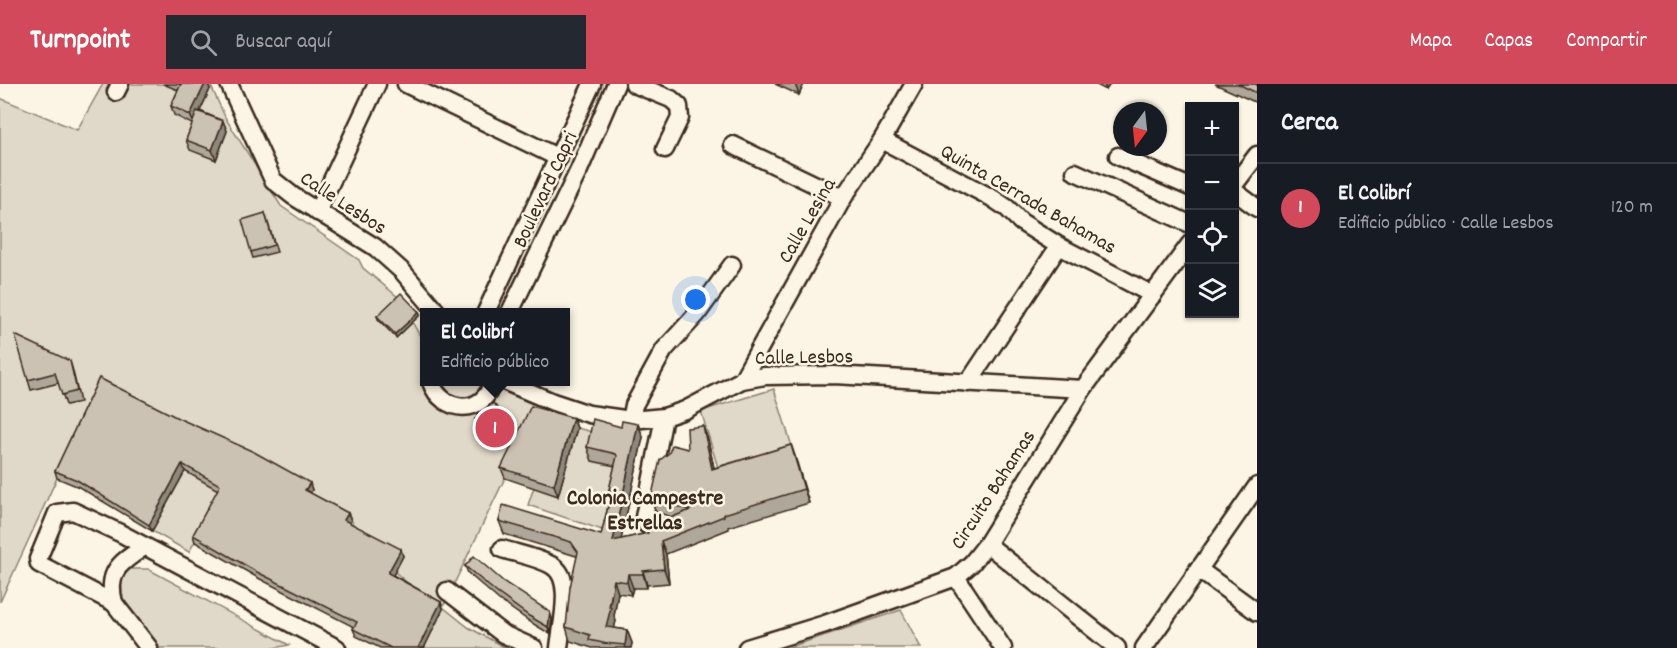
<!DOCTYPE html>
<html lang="es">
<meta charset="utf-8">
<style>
:root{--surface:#171b24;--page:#242831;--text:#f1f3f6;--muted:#9ea1a6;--line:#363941;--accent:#d1495b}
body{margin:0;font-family:Dekko,sans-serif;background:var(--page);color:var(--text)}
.controls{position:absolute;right:18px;top:18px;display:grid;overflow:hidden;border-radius:0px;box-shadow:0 2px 4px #0004}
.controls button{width:54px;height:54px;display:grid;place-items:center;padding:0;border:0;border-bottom:2px solid var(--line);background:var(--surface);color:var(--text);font:30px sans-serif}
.compass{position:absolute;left:1113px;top:18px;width:54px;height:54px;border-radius:50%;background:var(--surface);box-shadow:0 2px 4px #0004;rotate:195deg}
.you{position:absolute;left:696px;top:216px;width:21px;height:21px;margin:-15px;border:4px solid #fff;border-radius:50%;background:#1a73e8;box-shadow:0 0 0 9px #1a73e833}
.badge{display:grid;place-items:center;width:39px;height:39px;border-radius:50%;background:var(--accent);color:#fff;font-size:20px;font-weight:700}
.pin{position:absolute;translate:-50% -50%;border:3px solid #fff;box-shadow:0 2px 6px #0006}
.popup{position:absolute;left:420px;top:224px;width:150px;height:78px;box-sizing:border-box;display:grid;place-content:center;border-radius:0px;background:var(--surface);filter:drop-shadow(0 2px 4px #0005);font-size:20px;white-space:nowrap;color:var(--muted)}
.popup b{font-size:22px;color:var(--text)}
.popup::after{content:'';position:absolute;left:50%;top:100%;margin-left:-12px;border:12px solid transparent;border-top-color:var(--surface)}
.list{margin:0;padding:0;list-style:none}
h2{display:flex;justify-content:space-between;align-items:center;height:78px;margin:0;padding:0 24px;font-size:26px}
h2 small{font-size:20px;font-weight:400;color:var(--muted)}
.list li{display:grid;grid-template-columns:39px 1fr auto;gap:18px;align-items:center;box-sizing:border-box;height:90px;padding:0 24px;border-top:2px solid var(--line)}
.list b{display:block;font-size:22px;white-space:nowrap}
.list p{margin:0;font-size:20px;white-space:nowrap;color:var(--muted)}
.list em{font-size:20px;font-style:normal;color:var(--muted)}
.icon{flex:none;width:33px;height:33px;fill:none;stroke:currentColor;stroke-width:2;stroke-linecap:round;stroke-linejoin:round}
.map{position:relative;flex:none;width:1257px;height:564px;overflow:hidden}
header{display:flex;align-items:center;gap:36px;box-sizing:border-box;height:84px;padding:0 30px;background:var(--accent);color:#fff}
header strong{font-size:28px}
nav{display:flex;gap:33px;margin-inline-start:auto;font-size:21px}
.search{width:420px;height:54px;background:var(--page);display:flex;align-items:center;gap:15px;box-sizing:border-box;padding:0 21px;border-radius:0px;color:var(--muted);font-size:22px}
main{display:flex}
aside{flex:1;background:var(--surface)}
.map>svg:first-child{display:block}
.green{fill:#e0d8c8;stroke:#8e8173;stroke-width:1.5}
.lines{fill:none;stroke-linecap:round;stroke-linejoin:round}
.minor-casing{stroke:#3b2a1e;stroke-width:21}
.minor{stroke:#fcf5e5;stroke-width:16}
.wall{fill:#afa79a;stroke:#3b2a1e;stroke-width:1.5}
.shaded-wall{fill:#8f887d;stroke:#3b2a1e;stroke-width:1.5}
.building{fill:#ccc2b3;stroke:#3b2a1e;stroke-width:1.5}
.labels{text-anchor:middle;stroke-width:5;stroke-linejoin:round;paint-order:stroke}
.street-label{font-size:21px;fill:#3b2a1e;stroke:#fcf5e5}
.neighbourhood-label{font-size:22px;font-weight:bold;fill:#3b2a1e;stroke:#fcf5e5}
</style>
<header>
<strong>Turnpoint</strong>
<div class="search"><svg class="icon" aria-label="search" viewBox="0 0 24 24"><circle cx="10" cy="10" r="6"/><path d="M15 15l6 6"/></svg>Buscar aquí</div>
<nav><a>Mapa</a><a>Capas</a><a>Compartir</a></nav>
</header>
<main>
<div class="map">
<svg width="1257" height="564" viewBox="0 0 1257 564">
<rect width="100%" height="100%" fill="#fcf5e5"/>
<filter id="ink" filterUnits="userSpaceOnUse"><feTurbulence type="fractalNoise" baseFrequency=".0167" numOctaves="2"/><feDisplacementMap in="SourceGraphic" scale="12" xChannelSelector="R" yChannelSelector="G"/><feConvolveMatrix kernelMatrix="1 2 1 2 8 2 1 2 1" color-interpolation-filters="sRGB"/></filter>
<g filter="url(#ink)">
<g class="green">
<path d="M103 0H210L226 35 281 122 359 176 363 184 398 213 424 259V298L459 323 492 302 540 321 443 523 468 543 506 564H424V513C402 494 360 462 351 435L308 412 312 405 265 380 57 394 0 518V14L77 46Z"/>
<path d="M442 298H484C475 319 451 319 442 298Z"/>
<path d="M774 305 796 375 722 397 701 327Z"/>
<path d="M577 344 620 355 608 448 528 421 534 403Z"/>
<path d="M185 387 223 408 189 468 152 447Z"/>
<path d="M130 485H148L289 561 274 564H156C141 545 104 509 130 485Z"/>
<path d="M901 526 921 564H787Z"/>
</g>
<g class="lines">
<defs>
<g id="minor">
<path d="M229 0 273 96 293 112 375 163 403 188 437 228"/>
<path d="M406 0 559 74"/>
<path d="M634 0 671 15 679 22 680 34 665 65"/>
<path d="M116 8 120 0"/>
<path d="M882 56 992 114 1007 124 1021 138 1059 162 1153 211"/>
<path d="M733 61 843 114"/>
<path d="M1118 72 1190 103"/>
<path d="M1075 88 1190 140"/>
<path d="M1234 101 1257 71"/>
<path d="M1234 107 1257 124"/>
<path d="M317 128 377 0"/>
<path d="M486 228 592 0"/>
<path d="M510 228 579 86 616 0"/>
<path d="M742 296 843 114 882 56 914 0"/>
<path d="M431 298C442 330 485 332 492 298"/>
<path d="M506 298 553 318 589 330 631 336 664 333 685 326 742 296 765 292 834 291 1083 305"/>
<path d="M968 299 1059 162"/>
<path d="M631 336 634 321 664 266 697 230 732 181"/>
<path d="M661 444 647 441 644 433 664 333"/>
<path d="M987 460 1117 564"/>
<path d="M502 465C518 470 536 473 551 481 575 493 561 541 559 564"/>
<path d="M1198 485 1257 528"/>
<path d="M956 493 1003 564"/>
<path d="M447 507 503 550 534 564"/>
<path d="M114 519C106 487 120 479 144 463"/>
<path d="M149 564 114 519 39 480 38 475 57 429 73 427 120 449 337 564"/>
<path d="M747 564 825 540 956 493 972 479 987 460 1083 305 1190 160"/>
<path d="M1144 564 1257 402"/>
</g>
</defs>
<use href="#minor" class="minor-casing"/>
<use href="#minor" class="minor"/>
</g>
<g class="wall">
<path d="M163 0H208L210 5 200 27 223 37 227 47 216 76 190 66 186 56 192 40 174 31 171 22 178 6Z"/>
<path d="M775 0H804L799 11Z"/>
<path d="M1095 0H1110L1106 6Z"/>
<path d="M1215 0H1257V19Z"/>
<path d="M265 129 277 168 253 174 251 168Z"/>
<path d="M420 231 396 254 378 235 377 232Z"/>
<path d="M70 277 73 287 80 318 66 321 59 299 31 306 28 296Z"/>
<path d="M99 294 312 406 310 409 348 429 351 436 349 439 403 472 393 491 441 518 443 525 424 564H380L356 552 353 545 354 543 260 495 195 458 193 451 218 406 185 387 152 447 79 403 57 394 55 387Z"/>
<path d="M573 334 577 344 558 412 505 394 501 384Z"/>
<path d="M475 335 510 339 512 346 494 361 477 342Z"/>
<path d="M638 340 643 353 621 455 648 449 660 440 672 433 656 428 651 415 688 365 703 342 708 356 714 384 791 361 809 419 728 443 729 445 666 470 669 499 647 501V504H633L631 511 618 509 614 532 616 537 614 544 627 546 632 559 631 564H592L570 557 566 543 577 473 576 472 504 450 499 437 601 451 611 410 609 406 615 382 592 377 587 363 621 343Z"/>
<path d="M465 482 550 528 552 535 550 550 532 539 499 516 468 489Z"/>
</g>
<g class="shaded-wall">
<path d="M205 0H208L210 5 194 40 190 31Z"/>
<path d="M795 0H804L799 11Z"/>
<path d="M1104 0H1110L1106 6Z"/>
<path d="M223 37 227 47 216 76 212 66Z"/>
<path d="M419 228 420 231 396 254 395 250Z"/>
<path d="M573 334 577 344 558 412 554 401Z"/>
<path d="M510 339 512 346 494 361 491 355Z"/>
<path d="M638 340 643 353 618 470 613 457Z"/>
<path d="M703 342 708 356 717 398 712 385Z"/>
<path d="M791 361 796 375 809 419 804 405Z"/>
<path d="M182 380 185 387 152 447 149 441Z"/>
<path d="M310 399 312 406 308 413 305 406Z"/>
<path d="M348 429 351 436 347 443 344 436Z"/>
<path d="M661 457 666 470 669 499 664 485Z"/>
<path d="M401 465 403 472 391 495 388 489Z"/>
<path d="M643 487 647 501V504L643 490Z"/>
<path d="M628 490 633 504 631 511 627 498Z"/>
<path d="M614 496 618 509 614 532 616 537 611 557 606 543Z"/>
<path d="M441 518 443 525 424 564H418Z"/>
<path d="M550 528 552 535 550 550 548 543Z"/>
<path d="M627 546 632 559 631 564H626L625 561Z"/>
</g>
<g class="building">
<path d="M181 0H205L190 31 171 22Z"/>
<path d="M1238 0H1257V9Z"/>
<path d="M197 27 223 37 212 66 186 56Z"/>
<path d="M265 129 274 161 251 168 242 136Z"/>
<path d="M401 209 419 228 395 250 377 232Z"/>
<path d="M15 251 70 277 77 307 62 311 55 289 28 296Z"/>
<path d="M99 294 178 334 254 368 310 399 305 406 348 429 344 436 401 465 388 489 441 518 418 564H391L353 545 357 538 257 488 193 451 220 401 182 380 149 441 77 396 55 387Z"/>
<path d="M493 319 510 339 491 355 475 335Z"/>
<path d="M531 322 573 334 554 401 501 384Z"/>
<path d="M593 335 621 343 622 337 638 340 613 457 648 449 646 444 660 440 665 436 690 426 651 415 660 376 669 369 672 361 688 365 687 344 703 342 712 385 791 361 804 405 724 430V432L661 457 664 485 643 487V490H628L627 498 614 496 609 523H611L606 543 627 546 625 561 603 559 589 556 590 551 566 543 570 503 578 468 571 458 499 437 503 421 601 451 612 407 609 406 617 372 616 370 587 363Z"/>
<path d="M474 472 504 498 550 528 548 543 529 532 496 508 465 482Z"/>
</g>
</g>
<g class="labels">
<g class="street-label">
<text transform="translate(544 105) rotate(-65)" y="7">Boulevard Capri</text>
<text transform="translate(1029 114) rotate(30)" y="7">Quinta Cerrada Bahamas</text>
<text transform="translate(344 118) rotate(33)" y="7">Calle Lesbos</text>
<text transform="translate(806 136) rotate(-60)" y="7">Calle Lesina</text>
<text transform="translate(804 272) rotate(-1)" y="7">Calle Lesbos</text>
<text transform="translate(992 405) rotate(-57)" y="7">Circuito Bahamas</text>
</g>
<g class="neighbourhood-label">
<text x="645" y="420">Colonia Campestre<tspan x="645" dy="25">Estrellas</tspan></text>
</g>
</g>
</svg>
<div class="controls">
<button>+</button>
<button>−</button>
<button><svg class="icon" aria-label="locate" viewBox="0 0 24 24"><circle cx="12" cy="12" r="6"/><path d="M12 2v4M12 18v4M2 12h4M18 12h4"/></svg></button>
<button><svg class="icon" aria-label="layers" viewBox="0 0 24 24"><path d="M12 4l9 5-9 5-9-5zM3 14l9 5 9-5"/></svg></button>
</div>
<svg class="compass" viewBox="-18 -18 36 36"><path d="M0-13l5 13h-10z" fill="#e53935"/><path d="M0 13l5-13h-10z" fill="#9ea1a6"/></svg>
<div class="you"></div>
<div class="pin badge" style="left:495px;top:344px">1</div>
<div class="popup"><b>El Colibrí</b>Edificio público</div>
</div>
<aside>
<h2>Cerca<small></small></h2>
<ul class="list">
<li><span class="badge">1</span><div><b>El Colibrí</b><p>Edificio público · Calle Lesbos</p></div><em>120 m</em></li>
</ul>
</aside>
</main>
